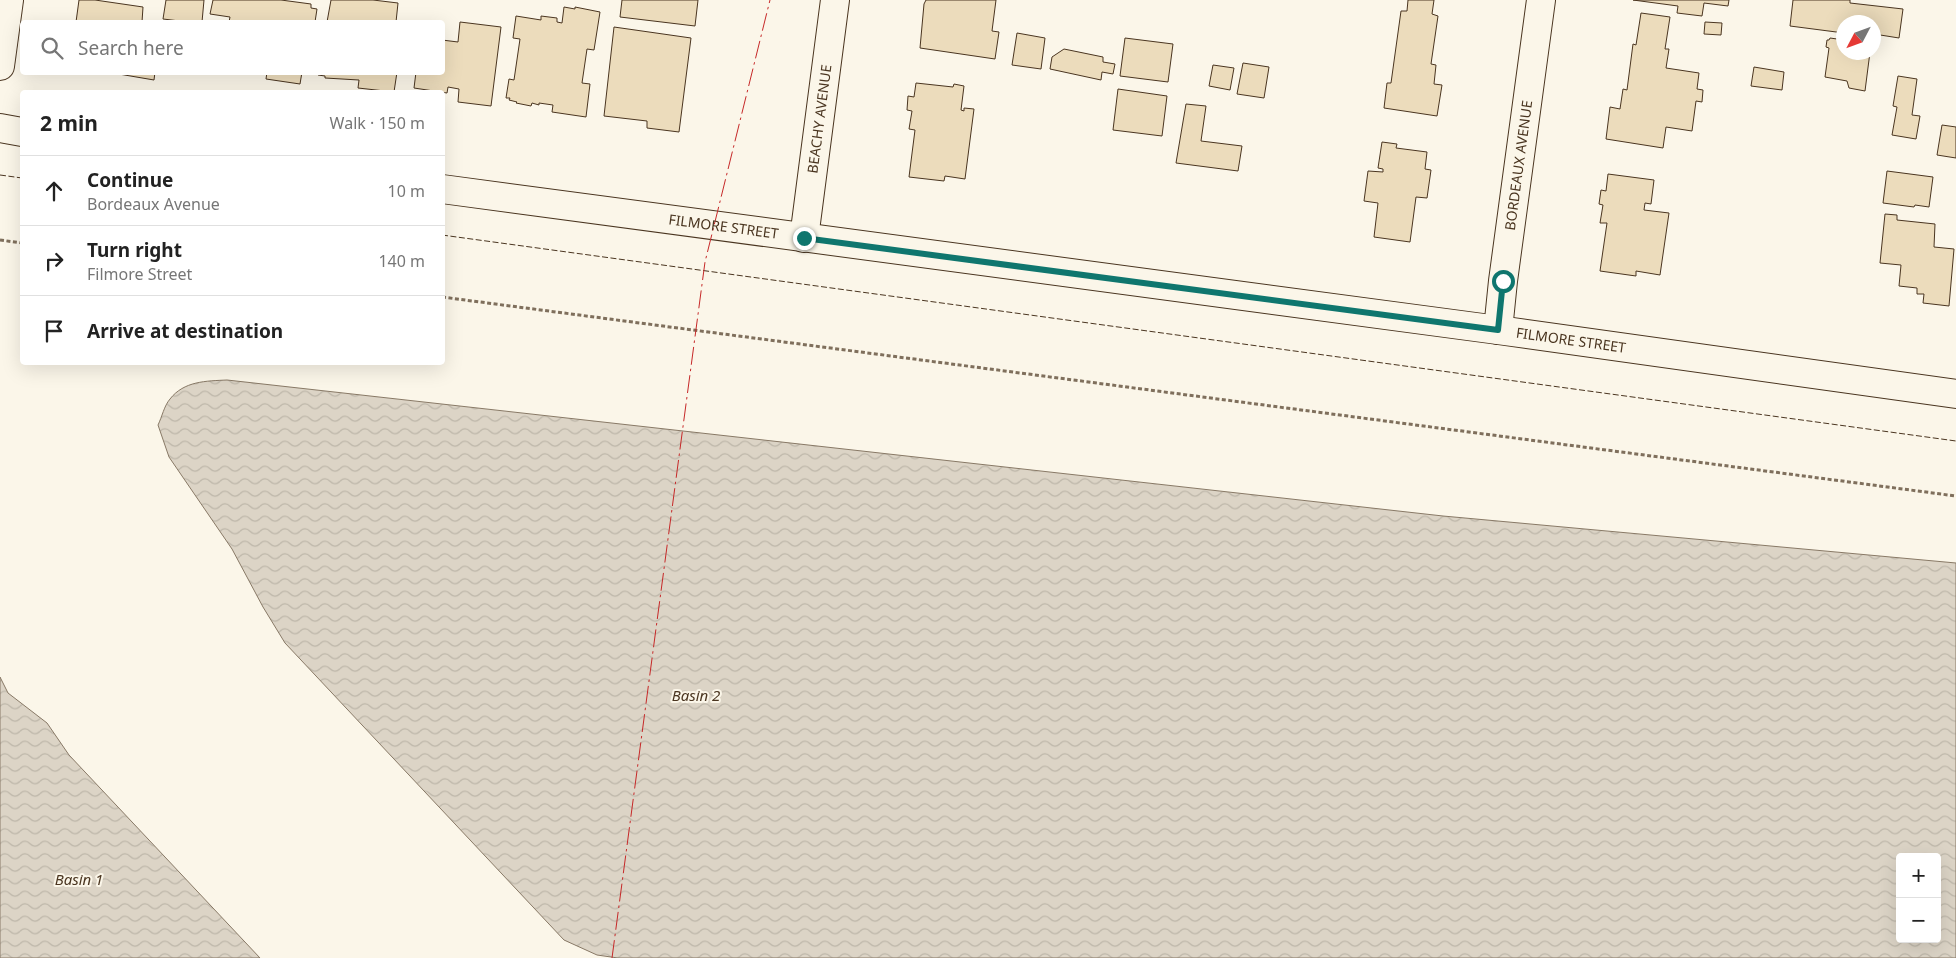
<!DOCTYPE html>
<meta charset="utf-8">
<style>
:root{--surface:#fff;--page:#f6f6f6;--text:#222;--muted:#767676;--line:#e0e0e0}
body{margin:0;font-family:"Noto Sans",sans-serif;background:var(--page);color:var(--text)}
.controls{position:absolute;right:15px;bottom:15px;display:grid;overflow:hidden;border-radius:5px;box-shadow:0 5px 20px #0002}
.controls button{width:45px;height:45px;display:grid;place-items:center;padding:0;border:0;border-bottom:1px solid var(--line);background:var(--surface);color:var(--text);font:25px sans-serif}
.compass{position:absolute;left:1836px;top:15px;width:45px;height:45px;border-radius:50%;background:var(--surface);box-shadow:0 5px 20px #0002;rotate:229deg}
.stop{position:absolute;width:15px;height:15px;margin:-11px;border:4px solid #0f766e;border-radius:50%;background:#fff}
.stop.end{background:#0f766e;border-color:#fff;box-shadow:0 1px 5px #0008}
.list{margin:0;padding:0;list-style:none}
h2{display:flex;justify-content:space-between;align-items:center;height:65px;margin:0;padding:0 20px;font-size:21px}
h2 small{font-size:16px;font-weight:400;color:var(--muted)}
.list li{display:grid;grid-template-columns:32px 1fr auto;gap:15px;align-items:center;box-sizing:border-box;height:70px;padding:0 20px;border-top:1px solid var(--line)}
.list b{display:block;font-size:19px;white-space:nowrap}
.list p{margin:0;font-size:16px;white-space:nowrap;color:var(--muted)}
.list em{font-size:16px;font-style:normal;color:var(--muted)}
.icon{flex:none;width:28px;height:28px;fill:none;stroke:currentColor;stroke-width:2;stroke-linecap:round;stroke-linejoin:round}
.map{position:relative;flex:none;width:1956px;height:958px;overflow:hidden}
.search{position:absolute;background:var(--surface);box-shadow:0 5px 20px #0002;left:20px;top:20px;width:425px;height:55px;display:flex;align-items:center;gap:12px;box-sizing:border-box;padding:0 18px;border-radius:5px;color:var(--muted);font-size:19px}
.panel{position:absolute;background:var(--surface);box-shadow:0 5px 20px #0002;left:20px;top:90px;width:425px;height:275px;border-radius:5px}
.map>svg:first-child{display:block}
.water{fill:url(#water-waves);stroke:#887966;fill-rule:evenodd}
.building{fill:#ecdcbc;stroke:#4a3520}
.lines{fill:none;stroke-linecap:round;stroke-linejoin:round}
.minor-casing{stroke:#4a3520;stroke-width:30}
.tertiary-casing{stroke:#4a3520;stroke-width:30}
.path{stroke:#7f6f5c;stroke-width:3;stroke-dasharray:4 2.5;stroke-linecap:butt}
.minor{stroke:#fbf6e9;stroke-width:28}
.tertiary{stroke:#fbf6e9;stroke-width:28}
.fence{stroke:#4a3520;stroke-width:1;stroke-dasharray:6 2.5;stroke-linecap:butt}
.power{stroke:#c62828;stroke-width:1;stroke-dasharray:18 4 2.5 4;stroke-linecap:butt}
.route{stroke:#0f766e;stroke-width:6}
.labels{text-anchor:middle;stroke-width:4;stroke-linejoin:round;paint-order:stroke}
.street-label{font-size:14px;fill:#4a3520;stroke:#fbf6e9}
.water-label{font-size:15px;font-style:italic;fill:#4a3520;stroke:#fbf6e9}
</style>
<div class="map">
<svg width="1956" height="958" viewBox="0 0 1956 958">
<defs>
<pattern id="water-waves" width="16" height="10" patternUnits="userSpaceOnUse" patternTransform="scale(1.25)"><rect width="16" height="10" fill="#dcd4c6"/><path d="M0 5q4-4 8 0t8 0" fill="none" stroke="#beb7aa"/></pattern>
</defs>
<rect width="100%" height="100%" fill="#fbf6e9"/>
<g class="water">
<path d="M227 380 1443 516 1956 563V958H618L597 955 564 940 285 643 263 607 232 549 169 457 158 425C162 417 164 406 170 399 184 381 206 381 227 380ZM1900 857H1937V939H1900Z"/>
<path d="M0 677 8 693 47 723 69 755 260 958H0Z"/>
</g>
<g class="building">
<path d="M79 0H95L143 7 142 22H76Z"/>
<path d="M166 0H204L202 22H188L163 19Z"/>
<path d="M213 0H281L311 4V8L317 9 315 22H229L230 17 210 14Z"/>
<path d="M331 0H373L398 3 396 22H327Z"/>
<path d="M622 0H698L695 26 620 17Z"/>
<path d="M926 0H996L992 31 999 32 995 59 920 48 924 4Z"/>
<path d="M1408 0H1434L1432 14 1438 16 1431 64 1436 65 1434 84 1442 85 1437 116 1384 108 1387 83H1391L1401 11H1407Z"/>
<path d="M1633 0H1729L1728 6 1704 3 1702 16 1677 13 1678 6Z"/>
<path d="M1793 0H1850V3L1903 9 1899 38 1874 34V22H1844V33L1790 26Z"/>
<path d="M564 7 575 9V7L600 12 594 50 587 49 582 83 590 84 586 117 552 112 553 105 539 103V105L532 103 531 106 516 103 517 102 509 100 510 98H506L509 79 514 80 520 39 513 38 516 16 541 20V16L557 18V22L562 23Z"/>
<path d="M1641 13 1670 17 1665 49H1669L1666 68 1699 73 1697 89 1703 90 1702 102 1696 101 1692 131 1666 127 1663 148 1606 139 1610 107 1620 109 1623 89 1627 90 1633 44 1636 45Z"/>
<path d="M460 22 501 27 491 106 458 102 459 89 448 87 447 93 414 88 416 72H442V40L458 42Z"/>
<path d="M1705 22 1722 23 1721 35 1704 34Z"/>
<path d="M614 27 691 38 679 132 647 128V121L604 116Z"/>
<path d="M1017 33 1045 38 1041 69 1012 65Z"/>
<path d="M1125 38 1173 44 1168 82 1120 76Z"/>
<path d="M1830 38 1844 40V52H1870L1865 91 1849 88 1847 81 1825 77 1829 48 1826 47 1827 40H1829Z"/>
<path d="M1064 49 1103 57V62L1115 64 1113 74 1102 72 1101 80 1050 69 1052 57Z"/>
<path d="M1243 63 1269 67 1264 98 1237 94Z"/>
<path d="M1213 65 1234 68 1230 90 1209 86Z"/>
<path d="M1754 67 1784 72 1782 90 1751 86Z"/>
<path d="M107 72H155L154 80Z"/>
<path d="M267 72H302L300 84 266 79Z"/>
<path d="M318 72H397L394 92 358 88 359 80 325 78V76L318 75Z"/>
<path d="M1898 76 1917 79 1912 115 1920 116 1916 139 1892 135 1897 107 1893 106Z"/>
<path d="M916 83 953 87 954 84 964 86 961 110 964 111V108L974 109 965 179 945 176 944 181 909 177 915 130 909 129 912 111 907 110 908 96 914 97Z"/>
<path d="M1118 89 1167 96 1162 136 1113 130Z"/>
<path d="M1186 104 1206 106 1201 141 1242 146 1238 171 1176 163Z"/>
<path d="M1942 125 1956 127V158L1937 155Z"/>
<path d="M1382 142 1397 144 1396 148 1427 152 1425 169 1431 170 1427 198 1416 197 1410 242 1374 237 1378 203 1364 201 1368 171 1383 172V169L1378 168Z"/>
<path d="M1887 171 1933 177 1929 207 1915 205 1914 207 1883 203Z"/>
<path d="M1608 174 1654 180 1651 204 1645 203 1644 210 1669 213 1660 275 1636 271V276L1600 271 1607 223H1600L1603 205 1599 204 1601 190 1606 191Z"/>
<path d="M1885 214 1897 215V220L1935 224 1934 247 1954 249 1949 306 1923 303 1924 294H1917V288L1899 286 1901 265 1880 263Z"/>
</g>
<g class="lines">
<defs>
<g id="minor">
<path d="M0 66 9 0"/>
<path id="s1" d="M1498 330 1503 281 1541 0"/>
</g>
<g id="tertiary">
<path d="M0 128 22 132"/>
<path id="s2" d="M442 189 1498 330 1956 394"/>
<path id="s3" d="M804 238 835 0"/>
</g>
</defs>
<use href="#minor" class="minor-casing"/>
<use href="#tertiary" class="tertiary-casing"/>
<g class="path">
<path d="M0 240 22 243"/>
<path d="M442 297 1956 496"/>
</g>
<use href="#minor" class="minor"/>
<use href="#tertiary" class="tertiary"/>
<g class="fence">
<path d="M0 175 22 178"/>
<path d="M442 235 1956 441"/>
</g>
<path class="power" d="M612 958 705 262 770 0"/>
</g>
<g class="lines">
<path class="route" d="M804 238 1498 330 1503 281"/>
</g>
<g class="labels">
<g class="street-label">
<text dy="5" stroke="none"><textPath href="#s3" startOffset="120">BEACHY AVENUE</textPath></text>
<text dy="5" stroke="none"><textPath href="#s1" startOffset="166">BORDEAUX AVENUE</textPath></text>
<text dy="5" stroke="none"><textPath href="#s2" startOffset="284">FILMORE STREET</textPath></text>
<text dy="5" stroke="none"><textPath href="#s2" startOffset="1139">FILMORE STREET</textPath></text>
</g>
<g class="water-label">
<text x="696" y="701">Basin 2</text>
<text x="79" y="885">Basin 1</text>
</g>
</g>
</svg>
<div class="controls">
<button>+</button>
<button>−</button>
</div>
<svg class="compass" viewBox="-18 -18 36 36"><path d="M0-13l5 13h-10z" fill="#e53935"/><path d="M0 13l5-13h-10z" fill="#767676"/></svg>
<div class="stop" style="left:1503px;top:281px"></div>
<div class="stop end" style="left:804px;top:238px"></div>
<div class="search"><svg class="icon" aria-label="search" viewBox="0 0 24 24"><circle cx="10" cy="10" r="6"/><path d="M15 15l6 6"/></svg>Search here</div>
<section class="panel">
<h2>2 min<small>Walk · 150 m</small></h2>
<ul class="list">
<li><svg class="icon" aria-label="ahead" viewBox="0 0 24 24"><path d="M12 20V5M6 11l6-6 6 6"/></svg><div><b>Continue</b><p>Bordeaux Avenue</p></div><em>10 m</em></li>
<li><svg class="icon" aria-label="right" viewBox="0 0 24 24"><path d="M7 20v-9h11M14 6l5 5-5 5"/></svg><div><b>Turn right</b><p>Filmore Street</p></div><em>140 m</em></li>
<li><svg class="icon" aria-label="arrive" viewBox="0 0 24 24"><path d="M6 21V4h12l-3 4 3 4H6"/></svg><div><b>Arrive at destination</b></div></li>
</ul>
</section>
</div>
